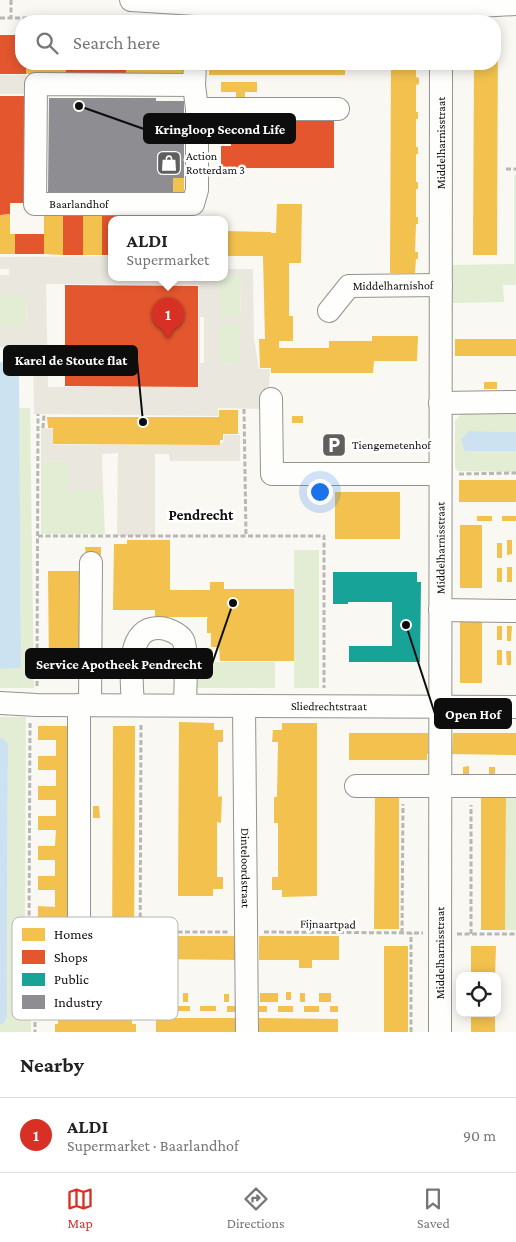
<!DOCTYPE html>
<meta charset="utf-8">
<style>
:root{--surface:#fff;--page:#f6f6f6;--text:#222;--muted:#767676;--line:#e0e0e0;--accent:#d93025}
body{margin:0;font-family:"Crimson Pro",serif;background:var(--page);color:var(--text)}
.controls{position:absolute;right:15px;bottom:15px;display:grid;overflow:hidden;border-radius:10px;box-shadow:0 2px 12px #0003}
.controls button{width:45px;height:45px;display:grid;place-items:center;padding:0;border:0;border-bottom:1px solid var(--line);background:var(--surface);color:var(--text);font:25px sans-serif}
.you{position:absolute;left:319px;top:491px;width:18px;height:18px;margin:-12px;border:4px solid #fff;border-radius:50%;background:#1a73e8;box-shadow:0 0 0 8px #1a73e833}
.badge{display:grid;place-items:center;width:32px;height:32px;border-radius:50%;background:var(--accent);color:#fff;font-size:16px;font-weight:700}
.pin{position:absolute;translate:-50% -41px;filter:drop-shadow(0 1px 2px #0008)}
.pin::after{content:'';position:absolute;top:26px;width:18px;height:15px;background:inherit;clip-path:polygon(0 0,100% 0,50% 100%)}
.popup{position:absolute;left:108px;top:216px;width:120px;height:65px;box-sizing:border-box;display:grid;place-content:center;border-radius:10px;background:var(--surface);filter:drop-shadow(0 1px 4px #0005);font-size:16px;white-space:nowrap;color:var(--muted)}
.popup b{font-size:19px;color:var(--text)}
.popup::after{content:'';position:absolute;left:50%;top:100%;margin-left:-10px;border:10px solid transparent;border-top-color:var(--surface)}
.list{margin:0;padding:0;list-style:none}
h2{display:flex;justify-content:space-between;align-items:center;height:65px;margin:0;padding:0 20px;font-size:21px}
h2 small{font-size:16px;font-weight:400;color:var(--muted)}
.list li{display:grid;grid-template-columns:32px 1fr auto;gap:15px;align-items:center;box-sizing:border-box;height:75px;padding:0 20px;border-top:1px solid var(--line)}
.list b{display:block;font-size:19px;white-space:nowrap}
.list p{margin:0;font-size:16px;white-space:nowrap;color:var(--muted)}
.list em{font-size:16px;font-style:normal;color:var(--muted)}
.icon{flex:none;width:28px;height:28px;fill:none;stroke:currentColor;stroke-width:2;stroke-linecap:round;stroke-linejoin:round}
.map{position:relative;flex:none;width:516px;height:1032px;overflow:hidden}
.search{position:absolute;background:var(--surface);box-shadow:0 2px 12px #0003;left:15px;right:15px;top:15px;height:55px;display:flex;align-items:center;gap:12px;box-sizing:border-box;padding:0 18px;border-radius:20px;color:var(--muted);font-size:19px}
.sheet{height:140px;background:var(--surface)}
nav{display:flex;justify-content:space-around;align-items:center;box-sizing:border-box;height:70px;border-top:1px solid var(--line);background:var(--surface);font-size:14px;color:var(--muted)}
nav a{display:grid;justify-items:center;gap:2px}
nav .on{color:var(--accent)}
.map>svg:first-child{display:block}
.green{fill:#e2edd4}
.plaza{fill:#eae7de;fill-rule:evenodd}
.water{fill:#cce2f1}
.homes{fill:#f2c14e}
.shops{fill:#e4572e}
.public{fill:#17a398}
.industry{fill:#8d8d92}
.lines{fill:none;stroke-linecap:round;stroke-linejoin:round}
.minor-casing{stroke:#949390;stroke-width:24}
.path{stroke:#b8b7b6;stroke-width:3;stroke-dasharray:5 2.5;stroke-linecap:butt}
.minor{stroke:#fefefd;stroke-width:22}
.labels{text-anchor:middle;stroke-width:5;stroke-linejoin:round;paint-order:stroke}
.street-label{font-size:12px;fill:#0d0d0d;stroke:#fff}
.poi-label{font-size:12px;fill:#0d0d0d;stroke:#fff;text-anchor:start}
.quarter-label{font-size:15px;font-weight:bold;fill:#0d0d0d;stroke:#fff}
.key{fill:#fff;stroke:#b6b6b6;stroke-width:1}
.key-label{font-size:14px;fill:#0d0d0d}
.leader{fill:none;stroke:#0d0d0d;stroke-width:2}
.callout-dot{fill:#0d0d0d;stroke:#fff;stroke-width:2}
.callout{fill:#0d0d0d;stroke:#0d0d0d;stroke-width:2}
.callout-label{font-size:14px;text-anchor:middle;font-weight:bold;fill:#fff}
</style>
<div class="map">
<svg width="516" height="1032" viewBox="0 0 516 1032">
<rect width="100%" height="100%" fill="#faf8f2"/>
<g class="green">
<path d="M514 175H516V285H503L504 302 451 303 452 265 514 264Z"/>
<path d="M224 275 241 276 240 317H219V278H224Z"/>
<path d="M0 295H27L26 326H0Z"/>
<path d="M219 324H240V364L219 363Z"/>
<path d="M19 408H30L34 688H0V669L21 667Z"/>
<path d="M463 412H516V432L469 431 465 451H516V472L458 471 455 468V421Z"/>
<path d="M44 425 43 461 69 462V490H103L105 534H41V426Z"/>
<rect x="294" y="550" width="25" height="138"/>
<rect x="193" y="662" width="82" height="26"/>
<path d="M0 717H26L25 948H31V1032H0V1024H3L7 1016 8 744 4 739 0 738Z"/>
<path d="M516 790V930H505L506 797Z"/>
</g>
<g class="plaza">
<rect x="0" y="75" width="26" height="19"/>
<path d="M112 256V278H219L220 317H240L241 276 224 275V269H253L254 339 259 369H270L269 388 264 391V409L218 408V416L34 414 33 348 0 347V326H26L27 295H0V275H9V269H0V257ZM46 284 199 285V387H48ZM200 317H204V363H200ZM219 324H240V364L219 363Z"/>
<path d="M43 428 53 429V445H220L224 440V435H240V461H170L169 454H155V536H117L118 453 102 454 103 490 69 491V462L43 461Z"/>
</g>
<g class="water">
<path d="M0 362H19L21 668 0 669Z"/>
<path d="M469 431 516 432V451H465L461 440Z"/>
<path d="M0 738 4 739 8 744 7 1017 3 1024H0Z"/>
</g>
<g class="homes">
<path d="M495 28H498L497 255H473L474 64H495Z"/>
<rect x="26" y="64" width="40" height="10"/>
<rect x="126" y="64" width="59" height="10"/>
<path d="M209 64H351V66H345V75H209Z"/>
<path d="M391 64H416V77L419 78V84L416 85V112H418V119H416V147H418V154H416V182H418V189H416V217H418V224H416L415 252H418V259H416L415 273H390Z"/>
<path d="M221 82H257V92H245V104H236V92H221Z"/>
<rect x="173" y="178" width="11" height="14"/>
<path d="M277 204H302L301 263H289V316H293V341H279V348H329V341H372V336H418L417 361H374L373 373H271V368H260L259 339H265L263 256H224V231L271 232V233H276Z"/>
<path d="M10 214V234H15V254H0V215Z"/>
<path d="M44 216H63V255L44 254Z"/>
<rect x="83" y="216" width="19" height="39"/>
<path d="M179 216 198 217V220H179Z"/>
<rect x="455" y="339" width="61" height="17"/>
<rect x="484" y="382" width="13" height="7"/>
<path d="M219 410H238V434H223V440H220V445L53 444V428H48L47 417H219Z"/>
<rect x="292" y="416" width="11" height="7"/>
<rect x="459" y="480" width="57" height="22"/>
<rect x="335" y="492" width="65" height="47"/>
<rect x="477" y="516" width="15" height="5"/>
<rect x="502" y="516" width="14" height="5"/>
<rect x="460" y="525" width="22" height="63"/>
<path d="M127 540H170V590H210V582H224V589H294V661H220L219 647H211V633H207V618L209 617H155V610H113L114 544H127Z"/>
<path d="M507 540H512V554L507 555Z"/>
<rect x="497" y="543" width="5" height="15"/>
<path d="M85 547H101V555H86Z"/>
<rect x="507" y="567" width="5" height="15"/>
<rect x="497" y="568" width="5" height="14"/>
<path d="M48 571H84V668H49Z"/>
<rect x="460" y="620" width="22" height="63"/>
<rect x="497" y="626" width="5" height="14"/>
<path d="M507 626H512L511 641H507Z"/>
<rect x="497" y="650" width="5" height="15"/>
<path d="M506 651H511V665H507Z"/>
<path d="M179 722 214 723V730H223V742H218V797L222 796 221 823 217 822V877H223V889H213V896H178Z"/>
<path d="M282 723H317V896L282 897V890H272V877H278V823H274V797H277L278 742H272L273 730H282Z"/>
<path d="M38 726H72L68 968H55V951L38 950V937L55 936V921H38V906L55 907V890H38V876H55V860H38V846H55L56 830H38V816H56V800H38V786H56V770H38V756H56V740H38Z"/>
<path d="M113 726H135L134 968H112Z"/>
<path d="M349 733H428V754H427V760H349Z"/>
<path d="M453 733H516V755L452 754Z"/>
<path d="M469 766V781H463V767Z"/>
<rect x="489" y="767" width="6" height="14"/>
<path d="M375 796H399V929H374Z"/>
<path d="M481 797H506L505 930H481Z"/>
<path d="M93 806H99L100 818H93Z"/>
<path d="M155 936H235V960L155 959Z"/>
<path d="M259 936H339V960H312V968H299V960H259Z"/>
<rect x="384" y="946" width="24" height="86"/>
<path d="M471 946H496L495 976H471Z"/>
<rect x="40" y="974" width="17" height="10"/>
<rect x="143" y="974" width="11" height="17"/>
<path d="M79 989H111V995L113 993H136V1007H132V1024H136V1032H55V1024H58V1006L54 1007 55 993H78V995H79Z"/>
<rect x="286" y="992" width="5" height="8"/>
<path d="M170 993H175L176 1002H170Z"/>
<rect x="183" y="993" width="5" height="9"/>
<rect x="260" y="993" width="18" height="9"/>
<rect x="300" y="993" width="5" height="9"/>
<rect x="319" y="993" width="12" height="9"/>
<rect x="224" y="994" width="5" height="8"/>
<rect x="155" y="996" width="5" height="8"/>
<rect x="156" y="1006" width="7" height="5"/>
<rect x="174" y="1006" width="16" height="5"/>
<rect x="200" y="1006" width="16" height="5"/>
<rect x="227" y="1006" width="8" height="6"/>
<rect x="259" y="1006" width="8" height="6"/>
<rect x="278" y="1006" width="15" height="6"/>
<rect x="304" y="1006" width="15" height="6"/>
<rect x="330" y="1006" width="8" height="6"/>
<rect x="471" y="1013" width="24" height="19"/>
<rect x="156" y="1018" width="79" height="14"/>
<path d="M259 1018 338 1019V1032H259Z"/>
</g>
<g class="shops">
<path d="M0 35H21V64H26V74H0Z"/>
<rect x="66" y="64" width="60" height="10"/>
<path d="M0 96H25L24 203H10V214L0 215Z"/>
<path d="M231 118H252V120L334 121V168H221V146H231Z"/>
<rect x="63" y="216" width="20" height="39"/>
<path d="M102 216H179V220H112V255H102Z"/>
<rect x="15" y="234" width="29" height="20"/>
<path d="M65 285 198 286V387L65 386Z"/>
</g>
<path class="public" d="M333 572H417V582H421L420 662H349V646H392V602H348V604H333Z"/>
<path class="industry" d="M49 98H156V101H184V178H173V192H48Z"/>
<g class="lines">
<defs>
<g id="minor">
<path d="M131 0 244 7 282 5H385L416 8H441L516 4"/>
<path id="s1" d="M194 85 36 84 35 204H193L197 190V109L194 85 195 64"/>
<path d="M197 109H338"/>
<path id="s2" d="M329 311 349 286 441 285"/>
<path d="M271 399 272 474H440"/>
<path d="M440 403 516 402"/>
<path d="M440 610 516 611"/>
<path id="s3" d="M0 703 37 705 516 707"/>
<path d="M79 705V955"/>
<path d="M90 705 91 563"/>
<path d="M133 705C132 682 124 627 159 628 166 628 179 633 183 640 188 649 185 692 185 705"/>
<path id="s4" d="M244 706 247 1032"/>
<path d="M356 786H516"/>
<path id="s5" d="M440 1032 441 64"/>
</g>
</defs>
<use href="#minor" class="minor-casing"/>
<g class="path">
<path d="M11 0V17"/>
<path d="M0 18H124"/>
<path d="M506 169H516"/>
<path d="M244 409 246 536"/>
<path d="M43 428 44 414"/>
<path d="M459 474 516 473"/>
<path d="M38 536H324V688"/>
<path d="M37 686 38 414"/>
<path d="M30 723 29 932 35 948V1032"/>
<path d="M140 932H228"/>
<path d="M264 932 423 933"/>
<path d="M402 933 403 804"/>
<path d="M457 934H516"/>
<path d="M471 934V805"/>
<path d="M140 970 141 723"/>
<path d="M411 1032V933"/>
</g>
<use href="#minor" class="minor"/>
</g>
<defs>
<symbol id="shop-square" viewBox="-11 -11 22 22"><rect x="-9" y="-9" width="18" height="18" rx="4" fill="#605f5d" stroke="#fff"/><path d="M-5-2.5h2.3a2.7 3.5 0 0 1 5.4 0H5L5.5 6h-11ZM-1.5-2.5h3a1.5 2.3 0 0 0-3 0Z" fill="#fff"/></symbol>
<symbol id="parking-square" viewBox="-11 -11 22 22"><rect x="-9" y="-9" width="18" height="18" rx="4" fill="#605f5d" stroke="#fff"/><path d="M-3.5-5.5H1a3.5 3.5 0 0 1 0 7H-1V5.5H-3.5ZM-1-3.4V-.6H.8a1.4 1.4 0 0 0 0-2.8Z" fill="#fff"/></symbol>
</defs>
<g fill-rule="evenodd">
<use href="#shop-square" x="155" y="149" width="28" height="28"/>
<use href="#parking-square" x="320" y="431" width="28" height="28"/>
</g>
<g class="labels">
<g class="street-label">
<text dy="4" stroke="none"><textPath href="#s5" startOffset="889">Middelharnisstraat</textPath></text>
<text dy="4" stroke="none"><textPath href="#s1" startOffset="322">Baarlandhof</textPath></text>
<text dy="4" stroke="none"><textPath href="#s2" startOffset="76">Middelharnishof</textPath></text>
<text dy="4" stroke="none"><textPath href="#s5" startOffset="484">Middelharnisstraat</textPath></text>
<text dy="4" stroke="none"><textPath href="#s3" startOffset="329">Sliedrechtstraat</textPath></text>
<text dy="4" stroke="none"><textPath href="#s4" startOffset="162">Dinteloordstraat</textPath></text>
<text transform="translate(328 924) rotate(1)" y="4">Fijnaartpad</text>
<text dy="4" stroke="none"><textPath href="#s5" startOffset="79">Middelharnisstraat</textPath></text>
</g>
<g class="poi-label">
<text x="186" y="160">Action<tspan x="186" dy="14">Rotterdam 3</tspan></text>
<text x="352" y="449">Tiengemetenhof</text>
</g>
<g class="quarter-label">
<text x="201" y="520">Pendrecht</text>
</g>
</g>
<rect x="12" y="917" width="166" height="103" rx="8" class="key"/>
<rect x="22" y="928" width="23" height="13" fill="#f2c14e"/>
<rect x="22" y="950" width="23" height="14" fill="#e4572e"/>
<rect x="22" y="973" width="23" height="13" fill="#17a398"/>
<rect x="22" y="995" width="23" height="14" fill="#8d8d92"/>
<g class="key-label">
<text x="54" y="939">Homes</text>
<text x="54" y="962">Shops</text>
<text x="54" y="984">Public</text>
<text x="54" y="1007">Industry</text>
</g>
<path class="leader" d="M79 106L144 129M143 422L137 360M233 603L212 664M406 625L435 714"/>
<g class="callout-dot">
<circle cx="79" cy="106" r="5"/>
<circle cx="143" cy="422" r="5"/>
<circle cx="233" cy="603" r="5"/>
<circle cx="406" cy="625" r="5"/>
</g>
<g class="callout">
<rect x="144" y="114" width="151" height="29" rx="5"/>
<rect x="4" y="346" width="133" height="29" rx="5"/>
<rect x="26" y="649" width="186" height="29" rx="5"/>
<rect x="435" y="699" width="76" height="29" rx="5"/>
</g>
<g class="callout-label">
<text x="220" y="134">Kringloop Second Life</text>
<text x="71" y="365">Karel de Stoute flat</text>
<text x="119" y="669">Service Apotheek Pendrecht</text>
<text x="473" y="719">Open Hof</text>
</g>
</svg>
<div class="controls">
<button><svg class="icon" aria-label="locate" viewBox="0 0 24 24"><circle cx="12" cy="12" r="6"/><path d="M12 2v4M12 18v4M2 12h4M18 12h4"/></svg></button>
</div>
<div class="you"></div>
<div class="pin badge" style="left:168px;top:339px">1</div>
<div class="popup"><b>ALDI</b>Supermarket</div>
<div class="search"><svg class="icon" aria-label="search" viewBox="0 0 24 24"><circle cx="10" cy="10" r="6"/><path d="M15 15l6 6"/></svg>Search here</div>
</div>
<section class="sheet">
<h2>Nearby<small></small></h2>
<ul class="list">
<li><span class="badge">1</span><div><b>ALDI</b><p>Supermarket · Baarlandhof</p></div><em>90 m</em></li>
</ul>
</section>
<nav>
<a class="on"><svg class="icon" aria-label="map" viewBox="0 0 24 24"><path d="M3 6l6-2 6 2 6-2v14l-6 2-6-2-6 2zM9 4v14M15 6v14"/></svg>Map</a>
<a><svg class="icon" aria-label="directions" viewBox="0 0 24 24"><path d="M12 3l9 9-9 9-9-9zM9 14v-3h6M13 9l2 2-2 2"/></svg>Directions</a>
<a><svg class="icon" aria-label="saved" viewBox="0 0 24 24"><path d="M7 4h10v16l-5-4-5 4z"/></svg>Saved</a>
</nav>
